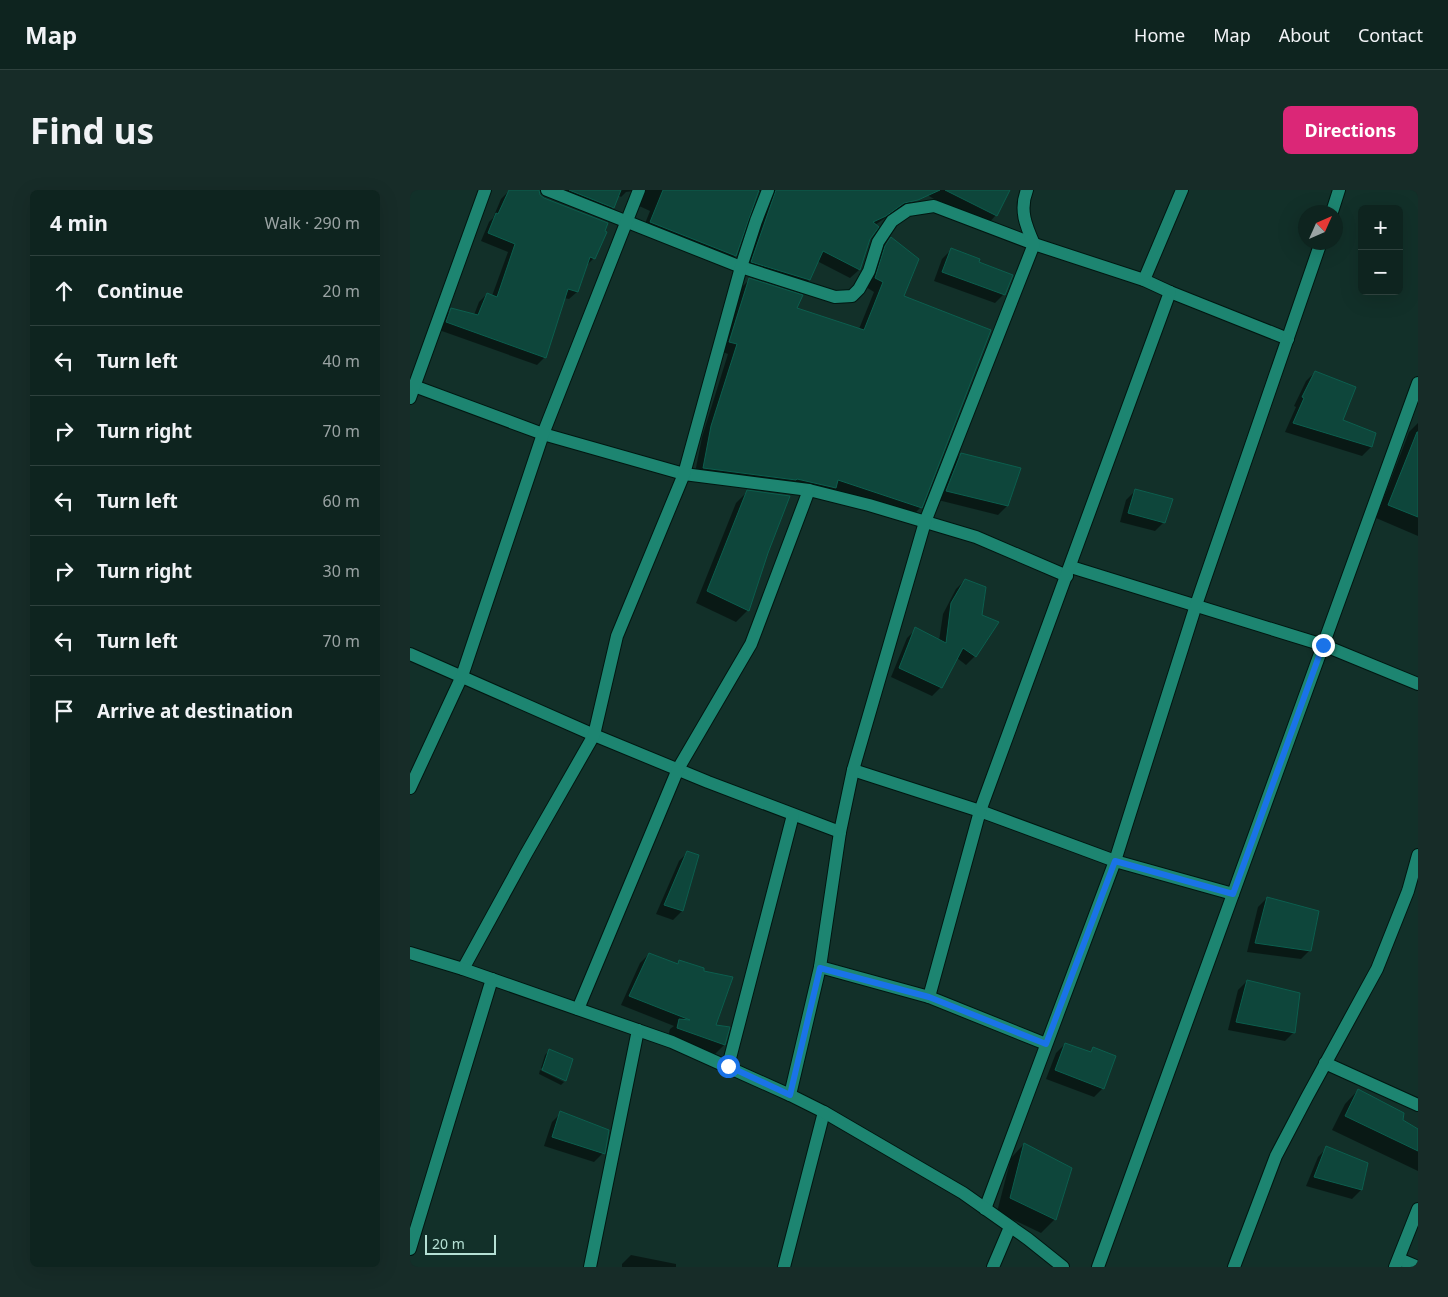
<!DOCTYPE html>
<meta charset="utf-8">
<style>
:root{--surface:#0e241f;--page:#172c28;--text:#f1f3f6;--muted:#9ba4a4;--line:#2e413d;--accent:#db2777}
body{margin:0;font-family:"Noto Sans",sans-serif;background:var(--page);color:var(--text)}
.controls{position:absolute;right:15px;top:15px;display:grid;overflow:hidden;border-radius:8px;box-shadow:0 5px 20px #0002}
.controls button{width:45px;height:45px;display:grid;place-items:center;padding:0;border:0;border-bottom:1px solid var(--line);background:var(--surface);color:var(--text);font:25px sans-serif}
.compass{position:absolute;left:888px;top:15px;width:45px;height:45px;border-radius:50%;background:var(--surface);box-shadow:0 5px 20px #0002;rotate:45deg}
.scale{position:absolute;left:15px;bottom:12px;width:71px;box-sizing:border-box;padding-left:5px;border:2px solid #b5e0d4;border-top:0;font-size:14px;line-height:18px;white-space:nowrap;color:#b5e0d4;-webkit-text-stroke:4px #123029;paint-order:stroke}
.stop{position:absolute;width:15px;height:15px;margin:-11px;border:4px solid #1a73e8;border-radius:50%;background:#fff}
.stop.end{background:#1a73e8;border-color:#fff;box-shadow:0 1px 5px #0008}
.list{margin:0;padding:0;list-style:none}
h2{display:flex;justify-content:space-between;align-items:center;height:65px;margin:0;padding:0 20px;font-size:21px}
h2 small{font-size:16px;font-weight:400;color:var(--muted)}
.list li{display:grid;grid-template-columns:32px 1fr auto;gap:15px;align-items:center;box-sizing:border-box;height:70px;padding:0 20px;border-top:1px solid var(--line)}
.list b{display:block;font-size:19px;white-space:nowrap}
.list em{font-size:16px;font-style:normal;color:var(--muted)}
.icon{flex:none;width:28px;height:28px;fill:none;stroke:currentColor;stroke-width:2;stroke-linecap:round;stroke-linejoin:round}
.map{position:relative;flex:none;width:1008px;height:1077px;overflow:hidden;border-radius:8px}
header{display:flex;align-items:center;gap:30px;box-sizing:border-box;height:70px;padding:0 25px;background:var(--surface);border-bottom:1px solid var(--line)}
header strong{font-size:24px}
nav{display:flex;gap:28px;margin-inline-start:auto;font-size:18px}
.intro{display:flex;align-items:center;justify-content:space-between;box-sizing:border-box;height:120px;padding:0 30px}
h1{margin:0;font-size:35px}
.button{padding:12px 22px;border-radius:8px;background:var(--accent);color:#fff;font-size:18px;font-weight:700}
main{display:flex;gap:30px;padding:0 30px}
aside{flex:1;background:var(--surface);border-radius:8px;box-shadow:0 5px 20px #0002}
.map>svg:first-child{display:block}
.shadow{fill:#0007}
.building{fill:#0e463b;stroke:#0c5e4e}
.lines{fill:none;stroke-linecap:round;stroke-linejoin:round}
.street-casing{stroke:#001711;stroke-width:14}
.secondary-casing{stroke:#001711;stroke-width:14}
.street{stroke:#1d8571;stroke-width:12}
.secondary{stroke:#1d8571;stroke-width:12}
.route{stroke:#1a73e8;stroke-width:6}
</style>
<header>
<strong>Map</strong>
<nav><a>Home</a><a>Map</a><a>About</a><a>Contact</a></nav>
</header>
<div class="intro"><h1>Find us</h1><a class="button">Directions</a></div>
<main>
<aside>
<h2>4 min<small>Walk · 290 m</small></h2>
<ul class="list">
<li><svg class="icon" aria-label="ahead" viewBox="0 0 24 24"><path d="M12 20V5M6 11l6-6 6 6"/></svg><div><b>Continue</b></div><em>20 m</em></li>
<li><svg class="icon" aria-label="left" viewBox="0 0 24 24"><path d="M17 20v-9H6M10 6l-5 5 5 5"/></svg><div><b>Turn left</b></div><em>40 m</em></li>
<li><svg class="icon" aria-label="right" viewBox="0 0 24 24"><path d="M7 20v-9h11M14 6l5 5-5 5"/></svg><div><b>Turn right</b></div><em>70 m</em></li>
<li><svg class="icon" aria-label="left" viewBox="0 0 24 24"><path d="M17 20v-9H6M10 6l-5 5 5 5"/></svg><div><b>Turn left</b></div><em>60 m</em></li>
<li><svg class="icon" aria-label="right" viewBox="0 0 24 24"><path d="M7 20v-9h11M14 6l5 5-5 5"/></svg><div><b>Turn right</b></div><em>30 m</em></li>
<li><svg class="icon" aria-label="left" viewBox="0 0 24 24"><path d="M17 20v-9H6M10 6l-5 5 5 5"/></svg><div><b>Turn left</b></div><em>70 m</em></li>
<li><svg class="icon" aria-label="arrive" viewBox="0 0 24 24"><path d="M6 21V4h12l-3 4 3 4H6"/></svg><div><b>Arrive at destination</b></div></li>
</ul>
</aside>
<div class="map">
<svg width="1008" height="1077" viewBox="0 0 1008 1077">
<rect width="100%" height="100%" fill="#123029"/>
<g class="shadow">
<path d="M132 0H586V25L578 34 530 11 529 12 509 0 503 10 494 19 484 22 465 35 449 80 440 88 407 71 399 90 390 99 333 81 352 1H348L325 66 316 74 232 41 240 21 227 15 223 1 216 2 211 7 208 5 203 17 194 26Z"/>
<path d="M99 1 184 68 176 76 167 102 159 109 154 108 135 167 127 175 29 140 34 127 42 119 64 125 69 112 77 104 82 106 98 62 71 51 79 32 83 28 91 9Z"/>
<path d="M481 48 493 107 511 317 501 327 422 300 284 288 292 247 318 164 310 161 330 99 339 90 385 119 449 139 464 102 456 97 472 58Z"/>
<path d="M541 60 567 73 594 104 585 113 524 91 532 69Z"/>
<path d="M905 182 931 231 965 244 961 257 952 266 875 242 886 217 884 216 896 191Z"/>
<path d="M1008 233V346L966 328 999 242Z"/>
<path d="M551 264 597 316 588 325 528 310 542 273Z"/>
<path d="M725 301 754 332 745 341 710 332 716 310Z"/>
<path d="M337 302 357 363 338 420 326 432 286 413 326 313Z"/>
<path d="M555 390 565 466 556 475 547 468 531 497 522 506 481 487 497 448 506 439 529 451 533 424 546 399Z"/>
<path d="M278 662 288 666 272 721 263 730 246 724 269 671Z"/>
<path d="M857 708 900 760 891 769 837 762 848 717Z"/>
<path d="M239 764 266 775 270 772 304 836 318 838 314 855 305 864 258 847 260 839 264 836 211 815 230 773Z"/>
<path d="M837 791 884 842 875 851 818 840 828 800Z"/>
<path d="M655 854 679 863 684 859 693 898 684 907 636 889 646 863Z"/>
<path d="M139 861 162 870 155 891V889L131 878 135 865Z"/>
<path d="M130 880 154 892 151 895 129 884Z"/>
<path d="M948 900 991 931 1008 940V981L922 940 935 914Z"/>
<path d="M151 923 193 963 184 972 134 956 142 932Z"/>
<path d="M614 954 645 1029 631 1043 587 1022 601 968Z"/>
<path d="M917 958 957 974 951 1000 942 1009 896 996 908 967Z"/>
<path d="M221 1065 266 1074V1077H212V1074Z"/>
</g>
<g class="building">
<path d="M99 0H129L130 5 134 8 198 33 195 41 197 42 185 69 180 67 168 102 158 99 136 168 36 132 41 118 68 125 77 103 87 107 105 54 78 43 86 23 88 24Z"/>
<path d="M159 0H211L204 18Z"/>
<path d="M253 0H349L326 66 240 32Z"/>
<path d="M366 0H530L508 10 494 13 476 26 463 32 469 37 460 49 450 80 413 61 400 90 341 72Z"/>
<path d="M535 0H600L587 26Z"/>
<path d="M481 47 509 69 494 106 581 140 512 318 428 290 426 298 387 289 386 290 293 278 301 236 327 154 319 152 339 88 393 105 387 118 454 140 473 92 465 88 475 56Z"/>
<path d="M541 58 570 69 569 72 603 85 595 105 532 82Z"/>
<path d="M905 181 946 197 933 230 966 243 962 257 883 233 894 208 892 207Z"/>
<path d="M1007 242H1008V327L978 315Z"/>
<path d="M551 263 611 278 598 316 536 301Z"/>
<path d="M725 299 763 309 755 333 718 323Z"/>
<path d="M337 300 380 306 358 363 339 421 297 401Z"/>
<path d="M555 389 576 397 572 425 589 432 566 467 553 458 532 498 489 478 505 437 536 453 541 413Z"/>
<path d="M277 661 289 665 273 721 254 715Z"/>
<path d="M857 707 909 721 901 761 845 753Z"/>
<path d="M239 763 268 774 269 770 294 778V781L323 787 306 835 320 837 315 855 267 838 269 829 280 830 219 806Z"/>
<path d="M837 790 890 803 885 843 826 832Z"/>
<path d="M655 853 681 862 683 857 706 866 694 899 645 880Z"/>
<path d="M139 859 163 869 156 891 132 880Z"/>
<path d="M948 899 994 923 993 930 1008 939V961L935 926Z"/>
<path d="M150 921 199 940 195 964 142 947Z"/>
<path d="M614 953 662 978 646 1030 600 1008Z"/>
<path d="M916 956 958 973 952 1000 904 987Z"/>
</g>
<g class="lines">
<defs>
<g id="street">
<path d="M137 0 331 77 425 107 442 106 449 99 459 81 468 52 482 31 498 20 524 16 624 54 734 90 760 102 878 149"/>
<path d="M922 22 929 0"/>
<path d="M734 90 772 0"/>
<path d="M4 196 133 244 274 284 399 300 459 315 566 347 657 386"/>
<path d="M0 208 75 0"/>
<path d="M661 377 913 455 1008 494"/>
<path d="M0 464 184 545 298 592 430 642"/>
<path d="M443 580 570 621 705 671 823 704"/>
<path d="M0 598 52 486 133 244 229 0"/>
<path d="M410 777 519 807 636 854"/>
<path d="M53 779 116 664 184 545 207 446 274 284 331 77 346 31 358 0"/>
<path d="M519 807 570 621 760 102"/>
<path d="M168 819 268 579 341 454 399 300"/>
<path d="M915 873 1008 915"/>
<path d="M318 876 383 625"/>
<path d="M380 905 410 777 430 642 443 580 515 332 624 54C616 36 609 20 617 0"/>
<path d="M575 1019 705 671 786 415 911 52"/>
<path d="M0 1059 82 789"/>
<path d="M989 1069 1008 1077"/>
<path d="M180 1077 228 840"/>
<path d="M374 1077 414 922"/>
<path d="M583 1077 600 1037"/>
<path d="M688 1077 1008 193"/>
<path d="M824 1077 866 966 897 907 967 779 998 701 1008 665"/>
<path d="M985 1077 1008 1019"/>
</g>
<path id="secondary" d="M0 763 53 779 262 852 380 905 414 922 553 1003 618 1049 653 1077"/>
</defs>
<use href="#street" class="street-casing"/>
<use href="#secondary" class="secondary-casing"/>
<use href="#street" class="street"/>
<use href="#secondary" class="secondary"/>
</g>
<g class="lines">
<path class="route" d="M318 876 380 905 410 778 519 807 636 854 705 671 823 704 913 455"/>
</g>
</svg>
<div class="controls">
<button>+</button>
<button>−</button>
</div>
<svg class="compass" viewBox="-18 -18 36 36"><path d="M0-13l5 13h-10z" fill="#e53935"/><path d="M0 13l5-13h-10z" fill="#9ba4a4"/></svg>
<div class="scale">20 m</div>
<div class="stop" style="left:318px;top:876px"></div>
<div class="stop end" style="left:913px;top:455px"></div>
</div>
</main>
